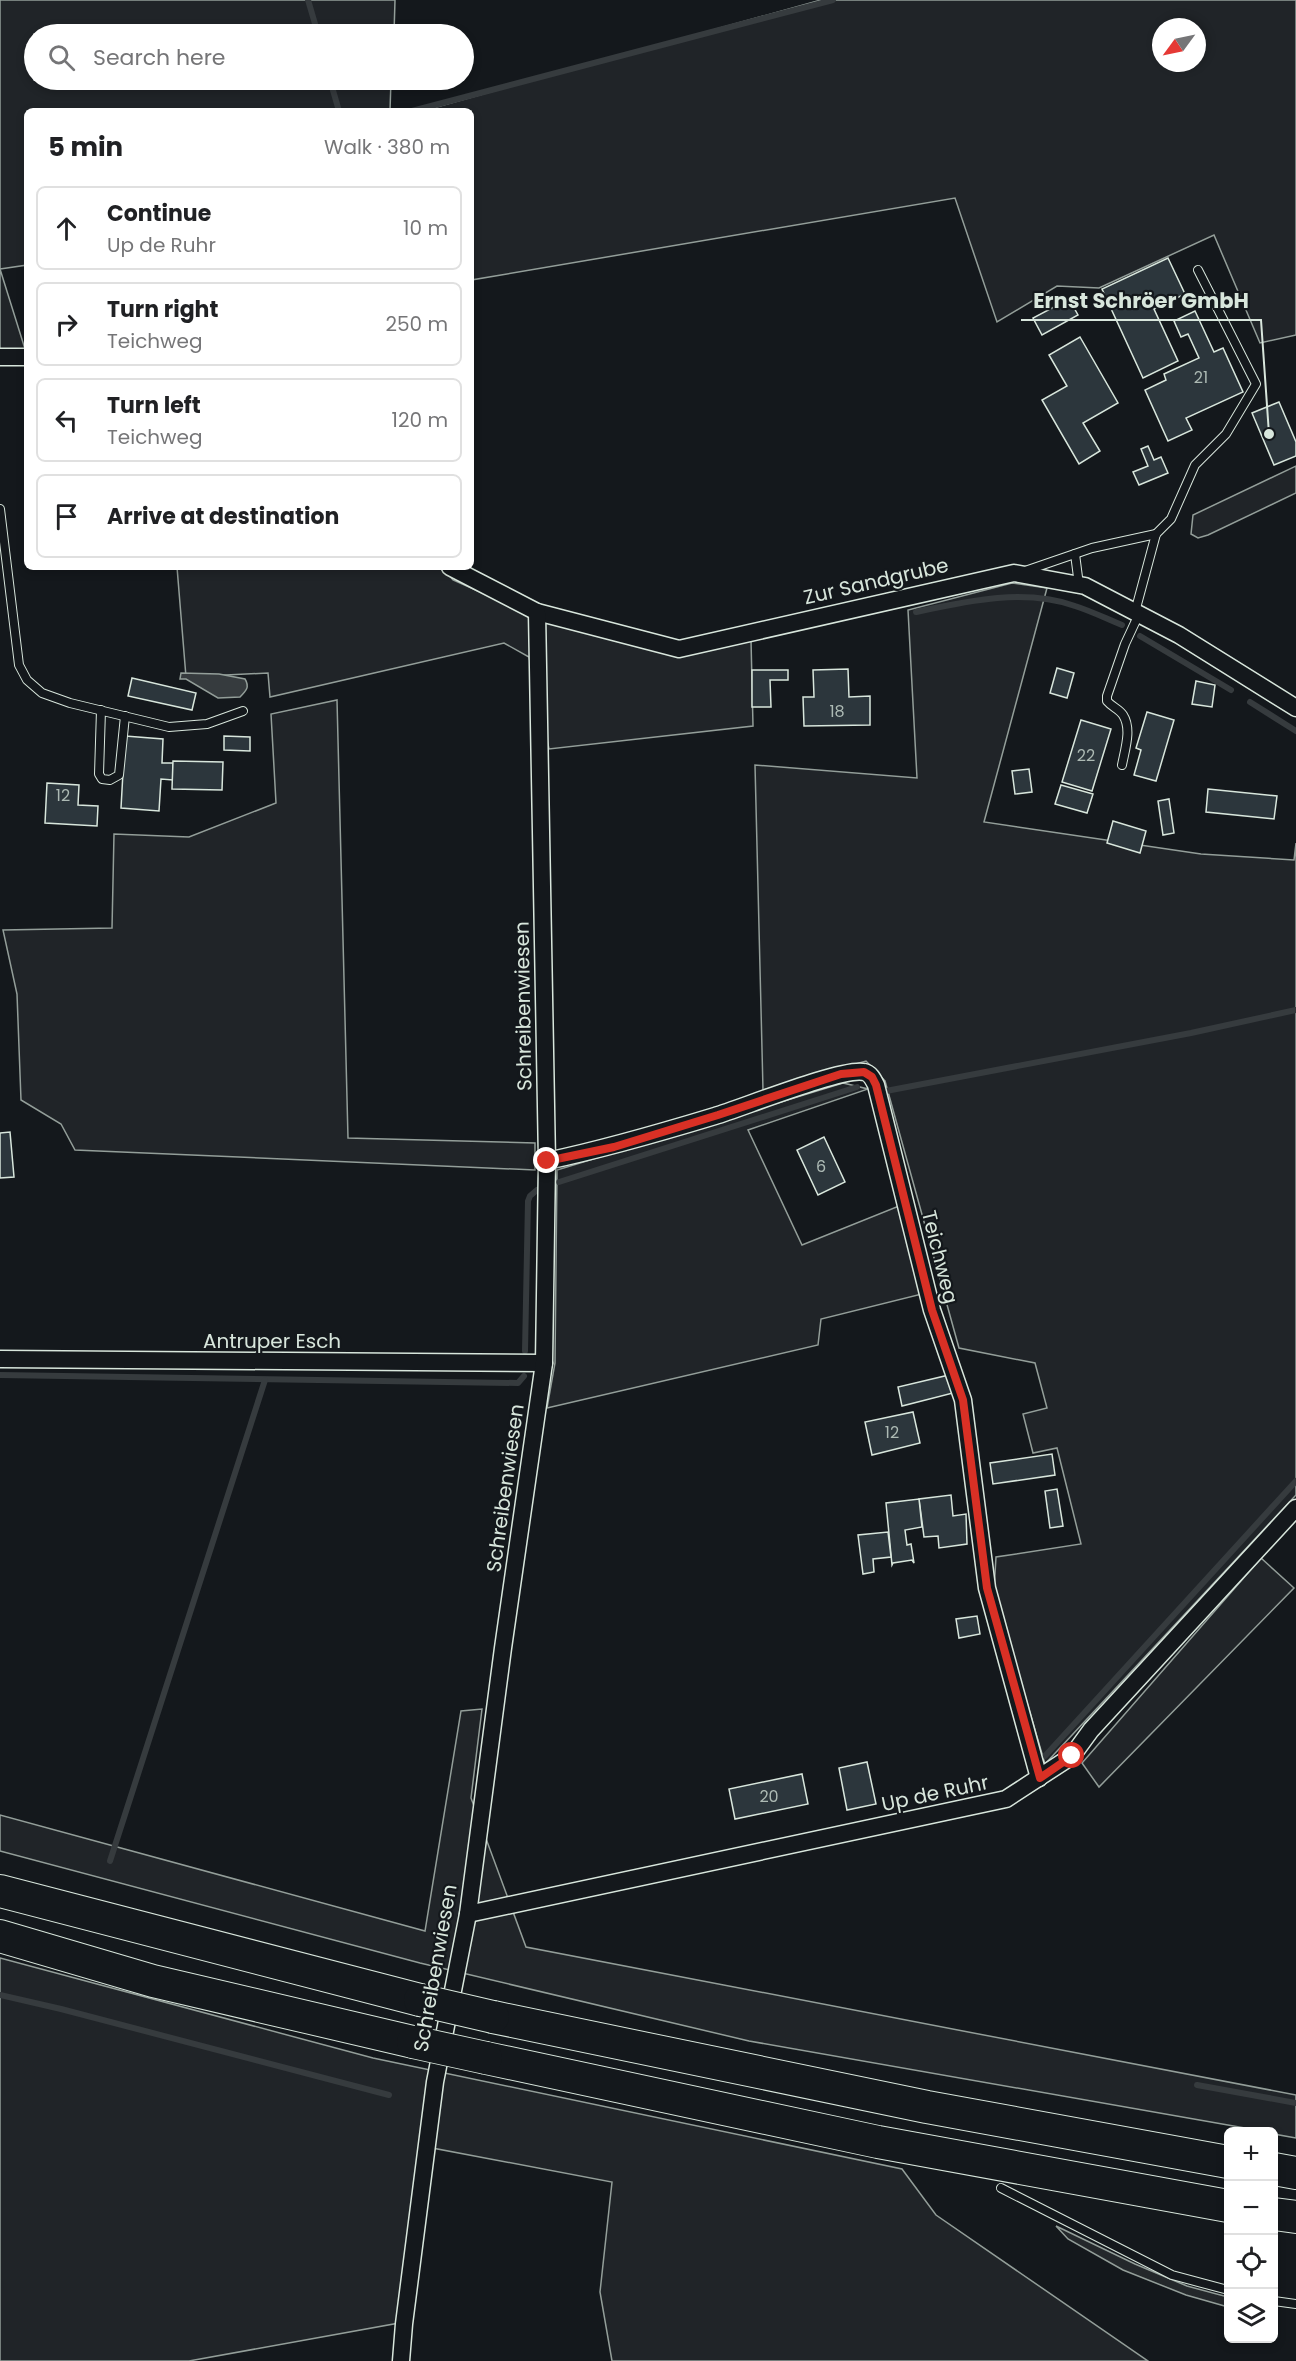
<!DOCTYPE html>
<meta charset="utf-8">
<style>
:root{--surface:#fff;--page:#f2f2f2;--text:#202124;--muted:#757577;--line:#e0e0e0}
body{margin:0;font-family:Poppins,sans-serif;background:var(--page);color:var(--text)}
.controls{position:absolute;right:18px;bottom:18px;display:grid;overflow:hidden;border-radius:9px;box-shadow:0 3px 9px #0003}
.controls button{width:54px;height:54px;display:grid;place-items:center;padding:0;border:0;border-bottom:2px solid var(--line);background:var(--surface);color:var(--text);font:30px sans-serif}
.compass{position:absolute;left:1152px;top:18px;width:54px;height:54px;border-radius:50%;background:var(--surface);box-shadow:0 3px 9px #0003;rotate:237deg}
.stop{position:absolute;width:18px;height:18px;margin:-14px;border:4px solid #d93025;border-radius:50%;background:#fff}
.stop.end{background:#d93025;border-color:#fff;box-shadow:0 2px 6px #0008}
.list{margin:0;padding:0;list-style:none}
h2{display:flex;justify-content:space-between;align-items:center;height:78px;margin:0;padding:0 24px;font-size:26px}
h2 small{font-size:20px;font-weight:400;color:var(--muted)}
.list li{display:grid;grid-template-columns:39px 1fr auto;gap:18px;align-items:center;box-sizing:border-box;height:84px;margin:0 12px 12px;padding:0 12px;border:2px solid var(--line);border-radius:9px}
.list b{display:block;font-size:22px;white-space:nowrap}
.list p{margin:0;font-size:20px;white-space:nowrap;color:var(--muted)}
.list em{font-size:20px;font-style:normal;color:var(--muted)}
.icon{flex:none;width:33px;height:33px;fill:none;stroke:currentColor;stroke-width:2;stroke-linecap:round;stroke-linejoin:round}
.map{position:relative;flex:none;width:1296px;height:2361px;overflow:hidden}
.search{position:absolute;background:var(--surface);box-shadow:0 3px 9px #0003;left:24px;top:24px;width:450px;height:66px;display:flex;align-items:center;gap:15px;box-sizing:border-box;padding:0 21px;border-radius:33px;color:var(--muted);font-size:22px}
.panel{position:absolute;background:var(--surface);box-shadow:0 3px 9px #0003;left:24px;top:108px;width:450px;height:462px;border-radius:9px}
.map>svg:first-child{display:block}
.green{fill:#202428;stroke:#939e99;stroke-width:1.5;fill-rule:evenodd}
.parking{fill:#24282b;stroke:#939e99;stroke-width:1.5}
.water{fill:#363b3e;stroke:#939e99;stroke-width:1.5}
.lines{fill:none;stroke-linecap:round;stroke-linejoin:round}
.stream{stroke:#363b3e;stroke-width:6}
.building{fill:#2c363c;stroke:#d8e6dc;stroke-width:1.5}
.lane-casing{stroke:#d8e6dc;stroke-width:10}
.street-casing{stroke:#d8e6dc;stroke-width:19}
.highway-casing{stroke:#d8e6dc;stroke-width:34}
.lane{stroke:#14181c;stroke-width:8}
.street{stroke:#14181c;stroke-width:16}
.highway{stroke:#14181c;stroke-width:32}
.highway-bridge-casing{stroke:#d8e6dc;stroke-width:34;stroke-linecap:butt}
.highway-bridge{stroke:#14181c;stroke-width:32}
.route{stroke:#d93025;stroke-width:8}
.labels{text-anchor:middle;stroke-width:4.5;stroke-linejoin:round;paint-order:stroke}
.number-label{font-size:16px;fill:#adbab4}
.street-label{font-size:20px;fill:#d8e6dc;stroke:#14181c}
.leader{fill:none;stroke:#d8e6dc;stroke-width:2}
.callout-dot{fill:#d8e6dc;stroke:#14181c;stroke-width:2}
.callout-label{font-size:21px;text-anchor:middle;font-weight:bold;fill:#d8e6dc;stroke:#14181c;stroke-width:4.5;stroke-linejoin:round;paint-order:stroke}
</style>
<div class="map">
<svg width="1296" height="2361" viewBox="0 0 1296 2361">
<rect width="100%" height="100%" fill="#14181c"/>
<g class="green">
<path d="M0 0H395L394 34H34V80H391L390 111H27V265L0 269 25 349H0Z"/>
<path d="M821 0H1296V335L1260 343 1214 235 1099 288 1057 286 997 322 955 198 471 280V111H422ZM1161 27H1197V63H1161Z"/>
<path d="M1296 466V493L1208 535 1198 538 1191 534 1193 515Z"/>
<path d="M177 567H442L453 580 545 621 677 654 751 640 753 726 549 749 529 657 504 643 270 697 268 673 186 677Z"/>
<path d="M1012 583 1047 588 984 822 1201 854 1294 860 1296 843V1495L1045 1764 994 1590 996 1557 1081 1544 1057 1448 1033 1453 1023 1414 1047 1408 1035 1363 959 1348 885 1081 866 1061 763 1090 755 765 917 778 908 610Z"/>
<path d="M337 700 348 1138 535 1143V1170L75 1150 61 1124 21 1100 17 994 3 930 112 928 114 834 189 837 276 803 271 714Z"/>
<path d="M843 1083 868 1089 748 1130 802 1245 899 1206 922 1294 821 1319 818 1345 547 1408 555 1363 557 1170Z"/>
<path d="M1261 1558 1294 1588 1099 1787 1082 1763Z"/>
<path d="M482 1709 471 1798 526 1947 1296 2095V2138L1274 2134V2132L1262 2131 749 2041 420 1963 0 1851V1815L425 1931 461 1711Z"/>
<path d="M0 1958 373 2058 902 2169 936 2215 1148 2361H612L600 2292 612 2182 432 2148 410 2321 189 2361H0Z"/>
</g>
<path class="parking" d="M1056 2226 1135 2264 1187 2286 1228 2297V2307L1186 2295 1123 2270 1068 2239Z"/>
<path class="water" d="M181 673 219 674 245 679C250 687 246 691 240 697L218 698 186 679H180Z"/>
<g class="lines">
<g class="stream">
<path d="M308 0 318 34"/>
<path d="M330 80 339 111"/>
<path d="M412 111 833 0"/>
<path d="M916 612C967 601 1024 588 1075 606 1091 611 1107 619 1122 625"/>
<path d="M1140 636 1231 690"/>
<path d="M1250 702 1296 731"/>
<path d="M886 1091 1191 1033 1296 1010"/>
<path d="M559 1182 857 1087"/>
<path d="M525 1351 528 1201 530 1196 537 1190"/>
<path d="M0 1375 518 1383 524 1376"/>
<path d="M1045 1756 1296 1481"/>
<path d="M110 1861 265 1380"/>
<path d="M0 1995 61 2009 389 2095"/>
<path d="M1197 2085 1296 2103"/>
</g>
</g>
<g class="building">
<path d="M1168 258 1185 294 1154 309 1178 361 1143 378 1102 289Z"/>
<path d="M1069 299 1078 315 1042 335 1033 318Z"/>
<path d="M1195 311 1214 352 1223 348 1243 392 1186 418 1192 430 1168 441 1145 390 1166 380 1164 374 1199 358 1188 334 1181 337 1174 321Z"/>
<path d="M1080 337 1118 403 1083 423 1100 451 1079 464 1042 400 1067 386 1049 355Z"/>
<path d="M1279 402 1296 442V456L1274 465 1252 413Z"/>
<path d="M1148 446 1154 460 1161 457 1168 473 1139 485 1133 472 1148 466 1141 449Z"/>
<path d="M1057 668 1074 673 1067 698 1050 693Z"/>
<path d="M848 669 849 697 870 696V725L804 726 803 697H814L813 670Z"/>
<path d="M752 670H788V680H770L771 707H752Z"/>
<path d="M132 678 196 693 192 710 128 696Z"/>
<path d="M1196 681 1215 685 1212 707 1192 704Z"/>
<path d="M1147 712 1174 720 1156 781 1134 775 1141 750 1136 748Z"/>
<path d="M1081 720 1111 729 1092 791 1062 782Z"/>
<path d="M125 736 163 739 162 763H173V780L161 779 159 811 121 808Z"/>
<path d="M224 736 250 737V751L224 750Z"/>
<path d="M173 761 223 762 222 790 172 789Z"/>
<path d="M1029 769 1032 792 1015 794 1012 771Z"/>
<path d="M47 783 79 785 78 805 98 806 97 826 45 823Z"/>
<path d="M1061 785 1093 794 1087 813 1055 804Z"/>
<path d="M1208 789 1277 796 1274 819 1206 812Z"/>
<path d="M1169 799 1174 833 1163 835 1158 801Z"/>
<path d="M1113 821 1146 831 1140 853 1107 843Z"/>
<path d="M10 1132 14 1177 0 1178V1133Z"/>
<path d="M824 1137 845 1182 818 1195 797 1150Z"/>
<path d="M949 1375 953 1393 902 1406 898 1387Z"/>
<path d="M913 1412 920 1443 872 1455 865 1422Z"/>
<path d="M1052 1454 1055 1475 993 1484 990 1463Z"/>
<path d="M1057 1489 1063 1526 1050 1528 1045 1491Z"/>
<path d="M951 1495 953 1516 966 1514 967 1544 939 1548 938 1536 924 1537 919 1499Z"/>
<path d="M919 1499 922 1527 905 1530 907 1545 911 1544 914 1563 912 1560 893 1563 892 1565 886 1503Z"/>
<path d="M888 1532 891 1557 873 1559 874 1572 863 1574 858 1535Z"/>
<path d="M977 1616 980 1634 959 1638 956 1619Z"/>
<path d="M867 1762 876 1804 847 1810 839 1768Z"/>
<path d="M802 1774 808 1804 735 1819 729 1789Z"/>
</g>
<g class="lines">
<defs>
<g id="lane">
<path d="M0 509 19 665 27 680 42 693 70 703 169 727 207 724 243 711"/>
<path d="M1075 554 1079 585"/>
<path d="M1025 571 1092 548 1156 534"/>
<path d="M1135 612 1156 534 1171 519 1195 465 1226 434 1256 384 1198 270"/>
<path d="M101 710 99 774 102 779 110 780 119 775 125 716"/>
<path d="M1122 765C1125 749 1132 729 1123 715 1119 709 1112 707 1107 701V696L1125 644 1139 614"/>
<path d="M1001 2188 1172 2275 1228 2290"/>
<path d="M1274 2301 1296 2304"/>
</g>
<g id="street">
<path d="M0 357H27"/>
<path d="M450 567 537 612 679 649 1014 573 1085 586 1179 635 1296 708"/>
<path d="M547 1161C604 1149 659 1133 715 1116 742 1108 843 1067 864 1072 870 1073 873 1079 876 1085L932 1310 963 1400 987 1588 1039 1778"/>
<path d="M0 1359 544 1363"/>
<path d="M468 1914 1006 1799 1072 1756 1091 1730 1296 1508"/>
<path d="M401 2361 404 2324 435 2082 468 1914 503 1648 544 1363 547 1161 537 612"/>
</g>
<g id="highway">
<path d="M0 1891 420 2000"/>
<path d="M0 1936 153 1981 413 2042"/>
<path d="M493 2017 927 2107 1228 2162"/>
<path d="M486 2058 878 2142 1228 2206"/>
<path d="M1274 2169 1296 2173"/>
<path d="M1274 2214 1296 2217"/>
</g>
</defs>
<use href="#lane" class="lane-casing"/>
<use href="#street" class="street-casing"/>
<use href="#highway" class="highway-casing"/>
<use href="#lane" class="lane"/>
<use href="#street" class="street"/>
<use href="#highway" class="highway"/>
<defs>
<g id="highway-bridge">
<path d="M420 2000 493 2017"/>
<path d="M413 2042 486 2058"/>
</g>
</defs>
<use href="#highway-bridge" class="highway-bridge-casing"/>
<use href="#highway-bridge" class="highway-bridge"/>
</g>
<g class="lines">
<path class="route" d="M547 1161 614 1147 718 1115 841 1074 864 1072 872 1077 876 1085 932 1310 963 1400 987 1588 1040 1778 1072 1756"/>
</g>
<g class="labels">
<g class="number-label">
<text x="1201" y="383">21</text>
<text x="837" y="717">18</text>
<text x="1086" y="761">22</text>
<text x="63" y="801">12</text>
<text x="821" y="1172">6</text>
<text x="892" y="1438">12</text>
<text x="769" y="1802">20</text>
</g>
<g class="street-label">
<text transform="translate(876 581) rotate(-13)" y="7">Zur Sandgrube</text>
<text transform="translate(523 1006) rotate(-91)" y="7">Schreibenwiesen</text>
<text transform="translate(940 1257) rotate(76)" y="7">Teichweg</text>
<text x="272" y="1348">Antruper Esch</text>
<text transform="translate(505 1488) rotate(-82)" y="7">Schreibenwiesen</text>
<text transform="translate(935 1793) rotate(-12)" y="7">Up de Ruhr</text>
<text transform="translate(435 1968) rotate(-80)" y="7">Schreibenwiesen</text>
</g>
</g>
<path class="leader" d="M1269 434L1261 320H1021"/>
<circle class="callout-dot" cx="1269" cy="434" r="6"/>
<g class="callout-label">
<text x="1141" y="308">Ernst Schröer GmbH</text>
</g>
</svg>
<div class="controls">
<button>+</button>
<button>−</button>
<button><svg class="icon" aria-label="locate" viewBox="0 0 24 24"><circle cx="12" cy="12" r="6"/><path d="M12 2v4M12 18v4M2 12h4M18 12h4"/></svg></button>
<button><svg class="icon" aria-label="layers" viewBox="0 0 24 24"><path d="M12 4l9 5-9 5-9-5zM3 14l9 5 9-5"/></svg></button>
</div>
<svg class="compass" viewBox="-18 -18 36 36"><path d="M0-13l5 13h-10z" fill="#e53935"/><path d="M0 13l5-13h-10z" fill="#757577"/></svg>
<div class="stop" style="left:1072px;top:1756px"></div>
<div class="stop end" style="left:547px;top:1161px"></div>
<div class="search"><svg class="icon" aria-label="search" viewBox="0 0 24 24"><circle cx="10" cy="10" r="6"/><path d="M15 15l6 6"/></svg>Search here</div>
<section class="panel">
<h2>5 min<small>Walk · 380 m</small></h2>
<ul class="list">
<li><svg class="icon" aria-label="ahead" viewBox="0 0 24 24"><path d="M12 20V5M6 11l6-6 6 6"/></svg><div><b>Continue</b><p>Up de Ruhr</p></div><em>10 m</em></li>
<li><svg class="icon" aria-label="right" viewBox="0 0 24 24"><path d="M7 20v-9h11M14 6l5 5-5 5"/></svg><div><b>Turn right</b><p>Teichweg</p></div><em>250 m</em></li>
<li><svg class="icon" aria-label="left" viewBox="0 0 24 24"><path d="M17 20v-9H6M10 6l-5 5 5 5"/></svg><div><b>Turn left</b><p>Teichweg</p></div><em>120 m</em></li>
<li><svg class="icon" aria-label="arrive" viewBox="0 0 24 24"><path d="M6 21V4h12l-3 4 3 4H6"/></svg><div><b>Arrive at destination</b></div></li>
</ul>
</section>
</div>
